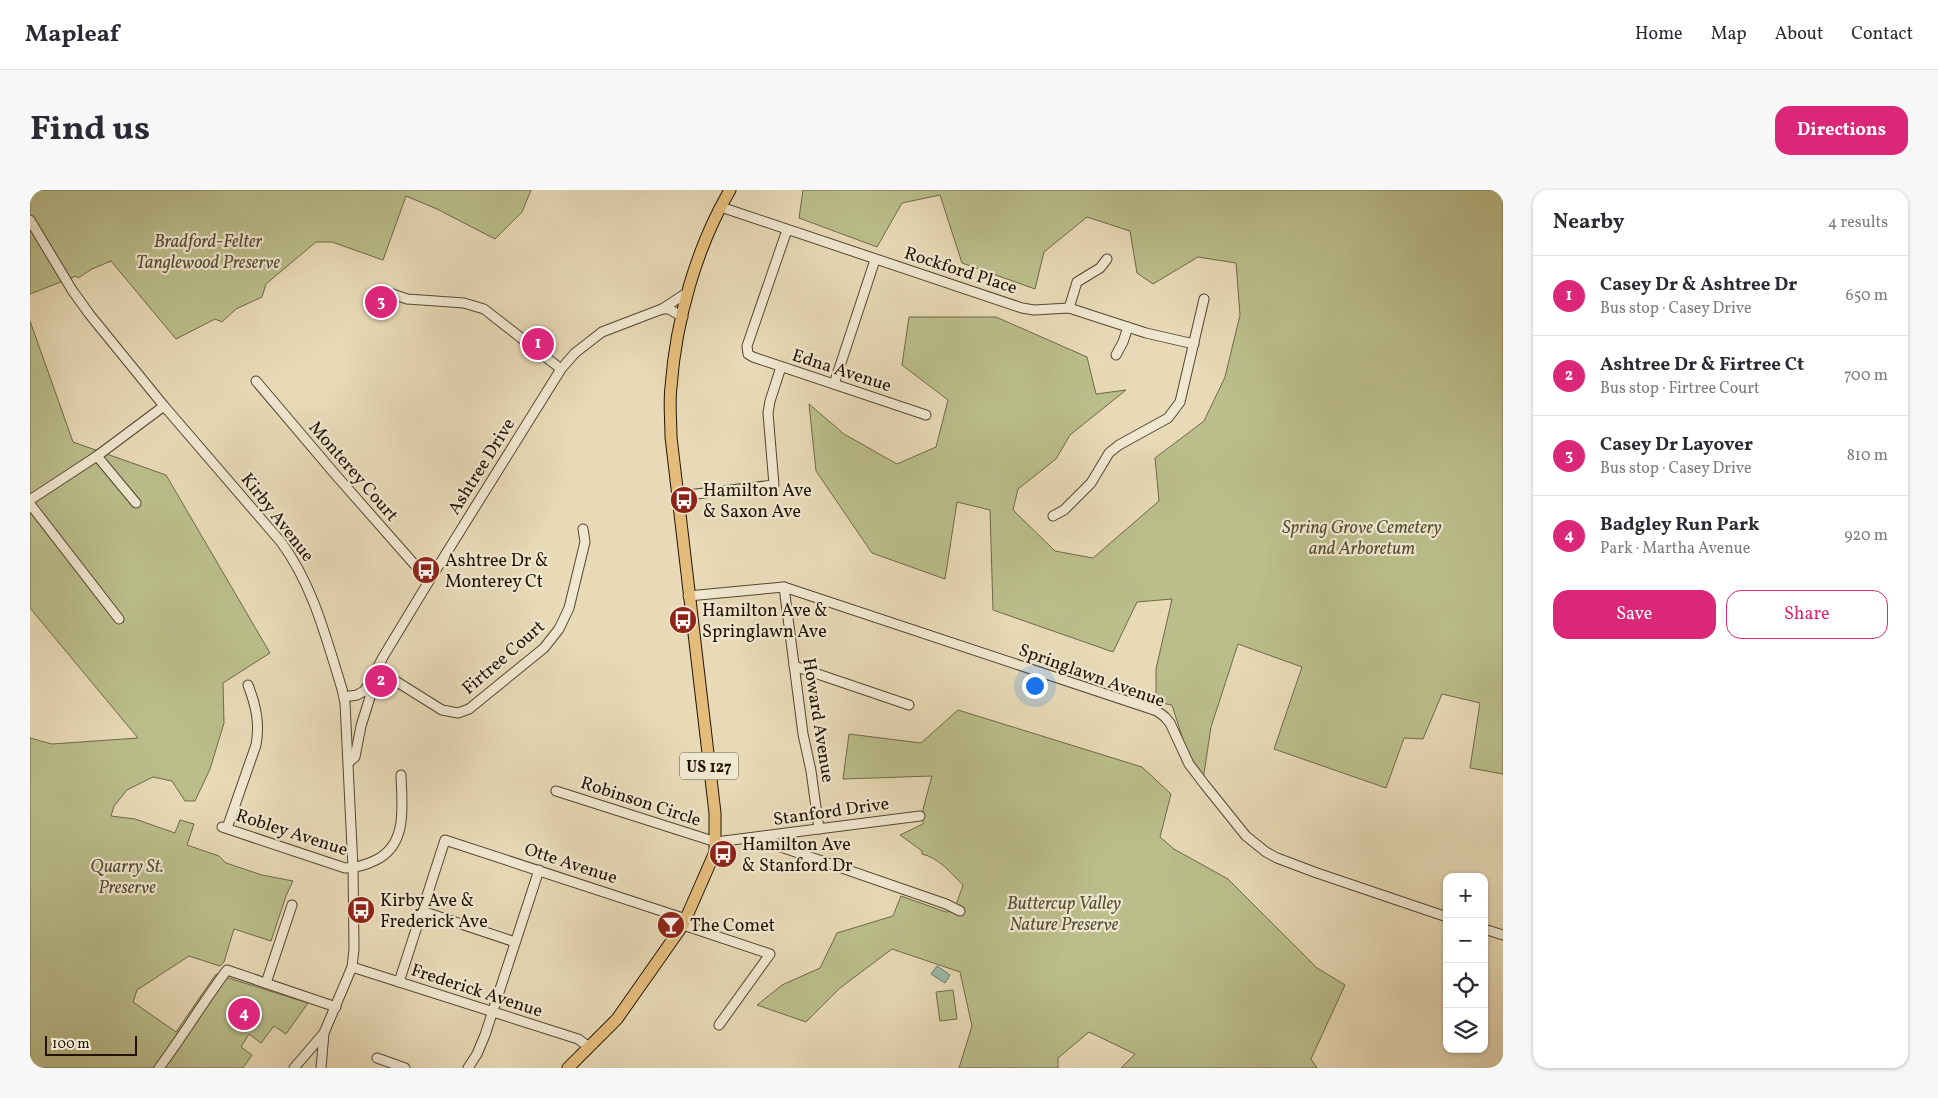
<!DOCTYPE html>
<meta charset="utf-8">
<style>
:root{--surface:#fff;--page:#f7f7f7;--text:#2b2b33;--muted:#7c7c81;--line:#e1e1e2;--accent:#db2777}
body{margin:0;font-family:Vollkorn,serif;background:var(--page);color:var(--text)}
.controls{position:absolute;right:15px;bottom:15px;display:grid;overflow:hidden;border-radius:10px;box-shadow:0 1px 4px #0004}
.controls button{width:45px;height:45px;display:grid;place-items:center;padding:0;border:0;border-bottom:1px solid var(--line);background:var(--surface);color:var(--text);font:25px sans-serif}
.scale{position:absolute;left:15px;bottom:12px;width:92px;box-sizing:border-box;padding-left:5px;border:2px solid #211405;border-top:0;font-size:14px;line-height:18px;white-space:nowrap;color:#211405;-webkit-text-stroke:4px #f0e7d0;paint-order:stroke}
.you{position:absolute;left:1004px;top:495px;width:18px;height:18px;margin:-12px;border:4px solid #fff;border-radius:50%;background:#1a73e8;box-shadow:0 0 0 8px #1a73e833}
.badge{display:grid;place-items:center;width:32px;height:32px;border-radius:50%;background:var(--accent);color:#fff;font-size:16px;font-weight:700}
.pin{position:absolute;translate:-50% -50%;border:2px solid #fff;box-shadow:0 1px 5px #0006}
.list{margin:0;padding:0;list-style:none}
h2{display:flex;justify-content:space-between;align-items:center;height:65px;margin:0;padding:0 20px;font-size:21px}
h2 small{font-size:16px;font-weight:400;color:var(--muted)}
.list li{display:grid;grid-template-columns:32px 1fr auto;gap:15px;align-items:center;box-sizing:border-box;height:80px;padding:0 20px;border-top:1px solid var(--line)}
.list b{display:block;font-size:19px;white-space:nowrap}
.list p{margin:0;font-size:16px;white-space:nowrap;color:var(--muted)}
.list em{font-size:16px;font-style:normal;color:var(--muted)}
.actions{display:flex;gap:10px;padding:15px 20px}
.actions a{flex:1;padding:11px 0;border:1px solid var(--accent);border-radius:15px;text-align:center;font-size:18px;color:var(--accent)}
.actions .main{background:var(--accent);color:#fff}
.icon{flex:none;width:28px;height:28px;fill:none;stroke:currentColor;stroke-width:2;stroke-linecap:round;stroke-linejoin:round}
.map{position:relative;flex:none;width:1473px;height:878px;overflow:hidden;border-radius:15px}
header{display:flex;align-items:center;gap:30px;box-sizing:border-box;height:70px;padding:0 25px;background:var(--surface);border-bottom:1px solid var(--line)}
header strong{font-size:24px}
nav{display:flex;gap:28px;margin-inline-start:auto;font-size:18px}
.intro{display:flex;align-items:center;justify-content:space-between;box-sizing:border-box;height:120px;padding:0 30px}
h1{margin:0;font-size:35px}
.button{padding:12px 22px;border-radius:15px;background:var(--accent);color:#fff;font-size:18px;font-weight:700}
main{display:flex;gap:30px;padding:0 30px}
aside{flex:1;background:var(--surface);border-radius:15px;box-shadow:0 1px 4px #0004}
.map>svg:first-child{display:block}
.green{fill:#babe8b;stroke:#6e6948}
.water{fill:#98bba9;stroke:#687867}
.lines{fill:none;stroke-linecap:round;stroke-linejoin:round}
.minor-casing{stroke:#534632;stroke-width:11}
.major-casing{stroke:#211405;stroke-width:13}
.minor{stroke:#f0e7d0;stroke-width:9}
.major{stroke:#e4bd7c;stroke-width:11}
.labels{text-anchor:middle;stroke-width:4.5;stroke-linejoin:round;paint-order:stroke}
.shield{fill:#f0e7d0;stroke:#5f5342;stroke-width:1}
.shield-label{font-size:16px;font-weight:bold;fill:#211405}
.park-label{font-size:18px;font-style:italic;fill:#575034;stroke:#f0e7d0}
.street-label{font-size:18px;fill:#211405;stroke:#f0e7d0}
.poi-label{font-size:18px;fill:#211405;stroke:#f0e7d0;text-anchor:start}
</style>
<header>
<strong>Mapleaf</strong>
<nav><a>Home</a><a>Map</a><a>About</a><a>Contact</a></nav>
</header>
<div class="intro"><h1>Find us</h1><a class="button">Directions</a></div>
<main>
<div class="map">
<svg width="1473" height="878" viewBox="0 0 1473 878">
<rect width="100%" height="100%" fill="#e8dab7"/>
<filter id="stains"><feTurbulence type="fractalNoise" baseFrequency=".004" numOctaves="4"/><feColorMatrix values="0 0 0 0 .2 0 0 0 0 .09 0 0 0 0 .02 0 0 0 .5 -.17"/></filter>
<radialGradient id="worn" r=".72"><stop offset=".6" stop-color="#630" stop-opacity="0"/><stop offset="1" stop-color="#630" stop-opacity=".3"/></radialGradient>
<g class="green">
<path d="M0 0H501L492 22 465 49 407 19 376 6 353 70 302 52H286L236 94 232 107 206 119 192 132 185 129 146 149 81 71 62 79 48 88 46 86 41 88 0 104Z"/>
<path d="M773 0H1473V584L1440 578 1450 513 1412 504 1393 549 1374 548 1356 598 1244 559 1272 477 1208 454 1181 537 1173 590 1155 556 1142 515 1126 512V479L1142 409 1107 412 1083 462 963 420 960 320 927 312 915 389 842 363 786 281 779 214 814 244 867 274 906 257 918 210 872 175 879 127H966L1057 167 1066 204 1096 200 1040 245 1026 269 988 299 983 320 1025 361 1063 368 1129 311 1125 268 1174 231 1195 187 1210 125 1206 73 1168 67 1123 94 1107 83 1100 41 1057 27 1014 62 1005 99 932 73 910 5 872 13 847 57 769 28Z"/>
<path d="M0 131 43 252 136 285 240 463 193 493 194 533 180 579 165 611H155L142 591 123 587 97 600 84 616 81 626 105 629 145 643 150 630 164 634 157 655 189 666 196 673 232 685 263 691 256 706 241 751 204 739 194 772 190 776 159 766 107 800 103 812 146 842 186 784 278 813 256 844 244 836 231 853 219 844 211 857 222 865 213 878H0V548L22 554 108 548 0 418Z"/>
<path d="M928 520 1112 577 1141 604 1130 647 1144 659 1198 689 1287 778 1315 795 1281 869 1287 878H1091L1105 864 1059 842 1028 868V878H929L942 836 930 782 862 759 810 798 776 832 727 815 752 795 790 778 807 743 863 726 871 706 916 722 924 721 933 695C921 683 909 668 892 664V661L870 645 893 634V619L902 586 813 589 819 544 891 553Z"/>
<path d="M923 800 927 829 910 831 906 802Z"/>
</g>
<path class="water" d="M907 776 920 785 915 793 901 784Z"/>
<g class="lines">
<defs>
<g id="minor">
<path d="M691 17 992 118 1004 120 1039 118 1116 143 1164 154"/>
<path d="M0 30 42 100 60 125 134 216 251 352C283 395 296 448 312 499L315 513 323 678 324 759 322 777 294 843 291 878"/>
<path d="M757 40 717 156 718 164 723 167 896 225"/>
<path d="M351 100 377 109 434 113 454 119 531 179"/>
<path d="M1039 118 1047 92 1070 78 1077 69"/>
<path d="M632 119H639L653 127"/>
<path d="M1086 165 1093 152 1098 137"/>
<path d="M226 191 304 283 399 391"/>
<path d="M804 194 845 70"/>
<path d="M67 266 106 313"/>
<path d="M649 306 744 295 738 223 740 211 751 177"/>
<path d="M0 310 67 266 134 216"/>
<path d="M0 314 89 429"/>
<path d="M1023 326 1034 320 1061 293 1079 263 1089 255 1138 228 1150 212 1174 109"/>
<path d="M754 397 773 544 781 581 789 639"/>
<path d="M658 406 754 397 1127 521 1135 527 1140 533 1159 574 1175 595 1216 646 1236 662 1247 668 1287 683 1417 727"/>
<path d="M764 476 879 515"/>
<path d="M346 481 364 490 412 520 428 523 439 519 514 458 529 439 539 418 555 352 553 339"/>
<path d="M314 507 327 505 334 501 339 494 353 467 399 391 531 179 545 163 572 142 632 119 658 102"/>
<path d="M319 572 325 567 331 536 340 507 339 494"/>
<path d="M526 601 686 652 890 626"/>
<path d="M192 637 315 678C325 678 336 675 346 670 378 654 372 616 371 585"/>
<path d="M197 638 226 555C230 533 226 516 218 495"/>
<path d="M728 649 916 714 930 721"/>
<path d="M392 721 485 752"/>
<path d="M653 735 740 764 689 835"/>
<path d="M1454 739 1473 745"/>
<path d="M322 777 548 849 559 857"/>
<path d="M369 792 415 650 656 729"/>
<path d="M236 793 262 715"/>
<path d="M347 868 375 878"/>
<path d="M129 878C153 846 173 812 197 780L306 817"/>
<path d="M264 878 294 843"/>
<path d="M438 878 447 864 455 845 509 680"/>
</g>
<path id="major" d="M538 878 587 829 653 735 685 662V623L641 247C641 231 639 213 641 197 646 130 666 58 700 0"/>
</defs>
<use href="#minor" class="minor-casing"/>
<use href="#major" class="major-casing"/>
<use href="#minor" class="minor"/>
<use href="#major" class="major"/>
</g>
<defs>
<symbol id="bus-disc" viewBox="-11 -11 22 22"><circle r="9.5" fill="#8f2418" stroke="#f0e7d0"/><path d="M-5-6H5V4H4V6H2V4H-2V6H-4V4H-5ZM-3.5-4V0h7V-4ZM-3.5 1.2v1.5H-2V1.2ZM2 1.2v1.5H3.5V1.2Z" fill="#fff"/></symbol>
<symbol id="bar-disc" viewBox="-11 -11 22 22"><circle r="9.5" fill="#8f2418" stroke="#f0e7d0"/><path d="M-6-5H6L.8 .8V4.5H3.5V6h-7V4.5H-.8V.8Z" fill="#fff"/></symbol>
</defs>
<g fill-rule="evenodd">
<use href="#bus-disc" x="638" y="294" width="32" height="32"/>
<use href="#bus-disc" x="380" y="364" width="32" height="32"/>
<use href="#bus-disc" x="637" y="414" width="32" height="32"/>
<use href="#bus-disc" x="677" y="648" width="32" height="32"/>
<use href="#bus-disc" x="315" y="704" width="32" height="32"/>
<use href="#bar-disc" x="625" y="719" width="32" height="32"/>
</g>
<g class="labels">
<rect class="shield" x="650" y="562.5" width="58" height="27" rx="4"/>
<g class="shield-label">
<text x="679" y="582">US 127</text>
</g>
<g class="park-label">
<text x="178" y="57">Bradford-Felter<tspan x="178" dy="21">Tanglewood Preserve</tspan></text>
<text x="1332" y="343">Spring Grove Cemetery<tspan x="1332" dy="21">and Arboretum</tspan></text>
<text x="97" y="682">Quarry St.<tspan x="97" dy="21">Preserve</tspan></text>
<text x="1034" y="719">Buttercup Valley<tspan x="1034" dy="21">Nature Preserve</tspan></text>
</g>
<g class="street-label">
<text transform="translate(931 80) rotate(18)" y="6">Rockford Place</text>
<text transform="translate(812 180) rotate(18)" y="6">Edna Avenue</text>
<text transform="translate(451 276) rotate(-58)" y="6">Ashtree Drive</text>
<text transform="translate(324 281) rotate(49)" y="6">Monterey Court</text>
<text transform="translate(248 327) rotate(52)" y="6">Kirby Avenue</text>
<text transform="translate(473 467) rotate(-41)" y="6">Firtree Court</text>
<text transform="translate(1062 485) rotate(20)" y="6">Springlawn Avenue</text>
<text transform="translate(789 530) rotate(81)" y="6">Howard Avenue</text>
<text transform="translate(611 611) rotate(18)" y="6">Robinson Circle</text>
<text transform="translate(801 621) rotate(-8)" y="6">Stanford Drive</text>
<text transform="translate(262 642) rotate(18)" y="6">Robley Avenue</text>
<text transform="translate(541 673) rotate(18)" y="6">Otte Avenue</text>
<text transform="translate(447 800) rotate(18)" y="6">Frederick Avenue</text>
</g>
<g class="poi-label">
<text x="673" y="306">Hamilton Ave<tspan x="673" dy="21">&amp; Saxon Ave</tspan></text>
<text x="415" y="376">Ashtree Dr &amp;<tspan x="415" dy="21">Monterey Ct</tspan></text>
<text x="672" y="426">Hamilton Ave &amp;<tspan x="672" dy="21">Springlawn Ave</tspan></text>
<text x="712" y="660">Hamilton Ave<tspan x="712" dy="21">&amp; Stanford Dr</tspan></text>
<text x="350" y="716">Kirby Ave &amp;<tspan x="350" dy="21">Frederick Ave</tspan></text>
<text x="660" y="741">The Comet</text>
</g>
</g>
<rect width="100%" height="100%" filter="url(#stains)"/>
<rect width="100%" height="100%" fill="url(#worn)"/>
</svg>
<div class="controls">
<button>+</button>
<button>−</button>
<button><svg class="icon" aria-label="locate" viewBox="0 0 24 24"><circle cx="12" cy="12" r="6"/><path d="M12 2v4M12 18v4M2 12h4M18 12h4"/></svg></button>
<button><svg class="icon" aria-label="layers" viewBox="0 0 24 24"><path d="M12 4l9 5-9 5-9-5zM3 14l9 5 9-5"/></svg></button>
</div>
<div class="scale">100 m</div>
<div class="you"></div>
<div class="pin badge" style="left:508px;top:154px">1</div>
<div class="pin badge" style="left:351px;top:491px">2</div>
<div class="pin badge" style="left:351px;top:112px">3</div>
<div class="pin badge" style="left:214px;top:824px">4</div>
</div>
<aside>
<h2>Nearby<small>4 results</small></h2>
<ul class="list">
<li><span class="badge">1</span><div><b>Casey Dr &amp; Ashtree Dr</b><p>Bus stop · Casey Drive</p></div><em>650 m</em></li>
<li><span class="badge">2</span><div><b>Ashtree Dr &amp; Firtree Ct</b><p>Bus stop · Firtree Court</p></div><em>700 m</em></li>
<li><span class="badge">3</span><div><b>Casey Dr Layover</b><p>Bus stop · Casey Drive</p></div><em>810 m</em></li>
<li><span class="badge">4</span><div><b>Badgley Run Park</b><p>Park · Martha Avenue</p></div><em>920 m</em></li>
</ul>
<div class="actions"><a class="main">Save</a><a>Share</a></div>
</aside>
</main>
